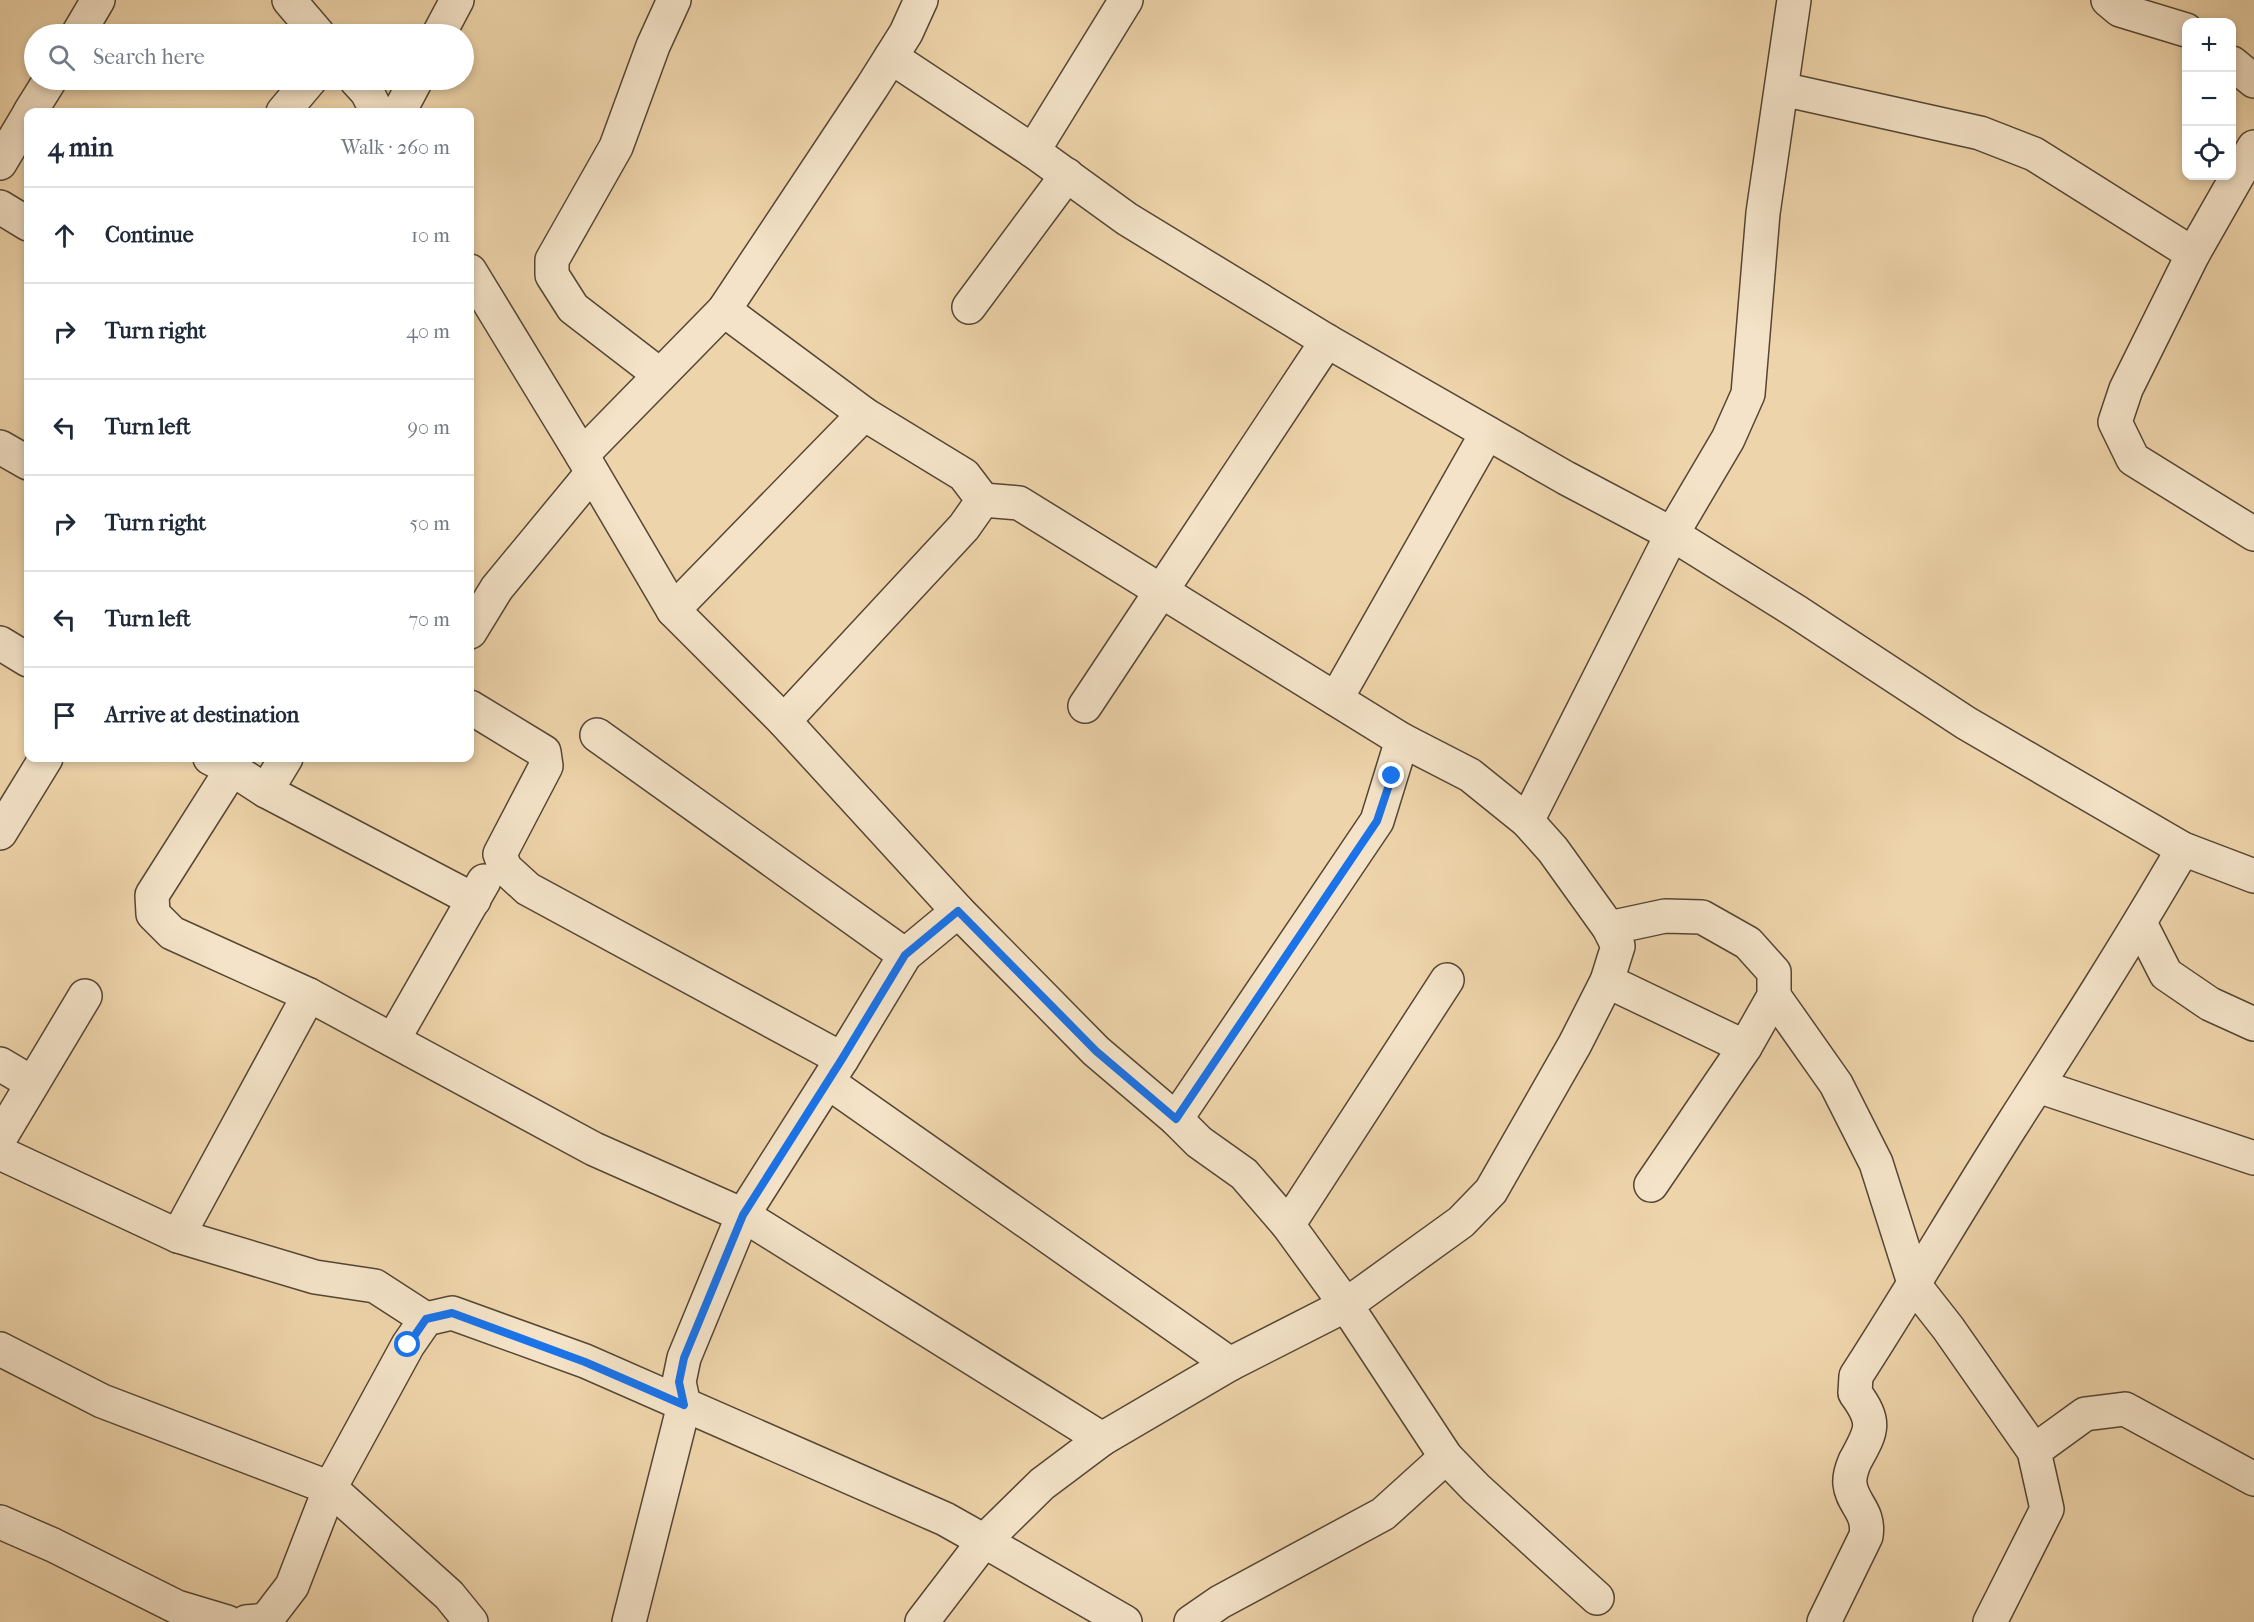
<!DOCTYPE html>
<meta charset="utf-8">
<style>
:root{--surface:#fff;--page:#f2f2f3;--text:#1f2937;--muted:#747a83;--line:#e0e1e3}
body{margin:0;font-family:"IM FELL French Canon",serif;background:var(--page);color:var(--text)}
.controls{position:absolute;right:18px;top:18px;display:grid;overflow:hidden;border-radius:12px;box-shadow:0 3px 9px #0003}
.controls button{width:54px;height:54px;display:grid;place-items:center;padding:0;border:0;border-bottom:2px solid var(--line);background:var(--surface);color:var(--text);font:30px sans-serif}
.stop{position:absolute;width:18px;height:18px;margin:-14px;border:4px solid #1a73e8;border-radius:50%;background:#fff}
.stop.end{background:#1a73e8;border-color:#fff;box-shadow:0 2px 6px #0008}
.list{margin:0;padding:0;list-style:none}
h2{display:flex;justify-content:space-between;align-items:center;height:78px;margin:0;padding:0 24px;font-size:26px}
h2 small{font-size:20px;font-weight:400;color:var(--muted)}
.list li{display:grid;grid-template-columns:39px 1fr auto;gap:18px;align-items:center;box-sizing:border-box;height:96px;padding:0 24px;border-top:2px solid var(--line)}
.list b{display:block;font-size:22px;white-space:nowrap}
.list em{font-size:20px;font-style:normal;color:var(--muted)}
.icon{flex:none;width:33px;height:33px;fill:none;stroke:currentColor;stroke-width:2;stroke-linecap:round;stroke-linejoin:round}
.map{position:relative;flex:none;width:2254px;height:1622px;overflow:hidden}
.search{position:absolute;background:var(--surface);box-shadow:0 3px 9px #0003;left:24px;top:24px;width:450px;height:66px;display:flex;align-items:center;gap:15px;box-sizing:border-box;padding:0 21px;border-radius:33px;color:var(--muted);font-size:22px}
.panel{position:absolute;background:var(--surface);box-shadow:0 3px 9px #0003;left:24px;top:108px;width:450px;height:654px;border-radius:12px}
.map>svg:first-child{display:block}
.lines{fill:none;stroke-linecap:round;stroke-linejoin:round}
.minor-casing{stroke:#554635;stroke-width:36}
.minor{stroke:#f4e3c8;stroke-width:33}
.route{stroke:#1a73e8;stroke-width:8}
</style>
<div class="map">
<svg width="2254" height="1622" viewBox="0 0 2254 1622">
<rect width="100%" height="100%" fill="#eed4aa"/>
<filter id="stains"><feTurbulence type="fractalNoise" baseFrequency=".00333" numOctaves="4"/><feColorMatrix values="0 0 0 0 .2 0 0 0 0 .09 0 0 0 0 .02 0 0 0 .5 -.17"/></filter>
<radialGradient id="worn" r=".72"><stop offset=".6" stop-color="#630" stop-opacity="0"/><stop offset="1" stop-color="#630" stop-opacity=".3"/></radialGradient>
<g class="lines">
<defs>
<g id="minor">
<path d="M289 0 318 34"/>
<path d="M2108 0 2120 10 2186 30"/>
<path d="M78 34 98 0"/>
<path d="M439 34 457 0"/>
<path d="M891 57 1033 151 1127 219 1327 341 1566 478 1672 534 1797 612 1966 723 2183 849 2254 876"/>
<path d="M2232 63 2254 81"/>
<path d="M356 80 367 92 377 112"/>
<path d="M1782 89 1980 133 2034 154 2193 254"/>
<path d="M30 112 50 80"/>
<path d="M283 112 310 80"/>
<path d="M399 112 416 80"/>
<path d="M2254 147 2193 254 2126 389 2115 422 2133 459 2254 534"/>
<path d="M1033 151 1126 0"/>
<path d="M0 163 28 116"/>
<path d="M0 207 28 224"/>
<path d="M470 271 582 455 673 610 784 721 958 911 1096 1051 1176 1119 1199 1142 1244 1174 1288 1225 1346 1305 1446 1457 1476 1488 1597 1598"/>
<path d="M969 307 1067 175"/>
<path d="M724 310 864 414 964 475 983 500 964 527 784 721"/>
<path d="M660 375 573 308 552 275V260L616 147 653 46 674 0"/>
<path d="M0 447 28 463"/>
<path d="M582 455 724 310 872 87 906 33 921 0"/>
<path d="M983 500 1019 503 1402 740 1377 821 1176 1119"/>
<path d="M673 610 864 414"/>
<path d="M470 632 497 588 592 473"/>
<path d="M0 643 28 660"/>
<path d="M1336 699 1487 433"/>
<path d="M1085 706 1327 341"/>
<path d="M470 707 544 752 546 766 500 854 505 868 528 889 842 1059"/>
<path d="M597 735 905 955"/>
<path d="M210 758 232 769 266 791 474 900"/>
<path d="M232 769 152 895 153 914 172 933 309 995 594 1149 743 1215 1102 1439"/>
<path d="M266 791 286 758"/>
<path d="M1527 821 1672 534 1728 439 1748 394 1763 213 1794 0"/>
<path d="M0 833 46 758"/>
<path d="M2140 923 2166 974 2210 1004 2254 1024"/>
<path d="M1609 928 1665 916 1702 917 1748 943 1774 972V996L1745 1047 1651 1185"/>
<path d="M1607 981 1745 1047"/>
<path d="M1774 996 1836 1084 1876 1163 1915 1286 1948 1328 2034 1451 2047 1509 1990 1622"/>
<path d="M393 1040 484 881"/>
<path d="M0 1064 32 1083"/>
<path d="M828 1082 1230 1364"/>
<path d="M2038 1086 2254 1158"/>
<path d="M0 1138 85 996"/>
<path d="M0 1153 178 1236 315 1277 375 1286 426 1319"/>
<path d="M1288 1225 1447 980"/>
<path d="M178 1236 309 995"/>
<path d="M0 1349 102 1401 330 1488 449 1595 471 1622"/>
<path d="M2034 1451 2085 1414 2125 1409 2254 1479"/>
<path d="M0 1522 53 1545 177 1607 227 1622"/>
<path d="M246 1622 266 1620 292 1586 330 1488 408 1345 426 1319 452 1313 585 1361 945 1519 984 1541 1042 1484 1102 1439 1230 1364 1346 1305 1461 1222 1491 1191 1575 1044 1607 981 1618 946 1609 928 1553 850 1527 821 1470 775 1402 740"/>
<path d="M629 1622 684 1405 679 1382 684 1358 743 1215 842 1059 905 955 958 911"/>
<path d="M922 1622 984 1541 1125 1622"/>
<path d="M1191 1622 1220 1602 1383 1514 1446 1457"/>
<path d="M1824 1622 1866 1536C1870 1511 1852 1504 1850 1484 1849 1476 1852 1468 1855 1461 1872 1430 1877 1423 1855 1393L1856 1376C1909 1294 1958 1210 2010 1128 2069 1036 2128 944 2183 849"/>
</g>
</defs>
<use href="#minor" class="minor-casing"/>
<use href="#minor" class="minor"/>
</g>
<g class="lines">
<path class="route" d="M408 1345 426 1319 452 1313 585 1362 684 1405 679 1382 684 1358 743 1215 842 1059 905 955 958 911 1096 1051 1176 1119 1377 821 1392 776"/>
</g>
<rect width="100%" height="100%" filter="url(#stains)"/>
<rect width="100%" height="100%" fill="url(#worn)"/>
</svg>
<div class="controls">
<button>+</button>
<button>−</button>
<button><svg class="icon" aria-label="locate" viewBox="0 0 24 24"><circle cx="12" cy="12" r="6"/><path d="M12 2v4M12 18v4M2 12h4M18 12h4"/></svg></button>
</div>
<div class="stop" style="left:408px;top:1345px"></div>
<div class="stop end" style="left:1392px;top:776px"></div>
<div class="search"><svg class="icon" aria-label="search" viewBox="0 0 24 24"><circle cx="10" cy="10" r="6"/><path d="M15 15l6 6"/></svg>Search here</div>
<section class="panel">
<h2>4 min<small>Walk · 260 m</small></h2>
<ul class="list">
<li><svg class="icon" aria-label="ahead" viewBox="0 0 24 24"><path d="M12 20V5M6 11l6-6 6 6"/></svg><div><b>Continue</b></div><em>10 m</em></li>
<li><svg class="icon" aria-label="right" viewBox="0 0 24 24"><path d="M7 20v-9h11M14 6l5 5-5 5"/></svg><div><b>Turn right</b></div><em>40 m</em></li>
<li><svg class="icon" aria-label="left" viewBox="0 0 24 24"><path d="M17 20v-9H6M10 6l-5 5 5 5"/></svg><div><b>Turn left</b></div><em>90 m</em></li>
<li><svg class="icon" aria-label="right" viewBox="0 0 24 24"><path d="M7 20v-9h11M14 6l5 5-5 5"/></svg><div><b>Turn right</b></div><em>50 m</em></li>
<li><svg class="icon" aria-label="left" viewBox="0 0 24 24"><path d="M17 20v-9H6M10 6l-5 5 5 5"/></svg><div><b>Turn left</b></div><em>70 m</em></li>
<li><svg class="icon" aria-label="arrive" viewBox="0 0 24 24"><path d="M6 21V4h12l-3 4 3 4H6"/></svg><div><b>Arrive at destination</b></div></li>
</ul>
</section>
</div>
